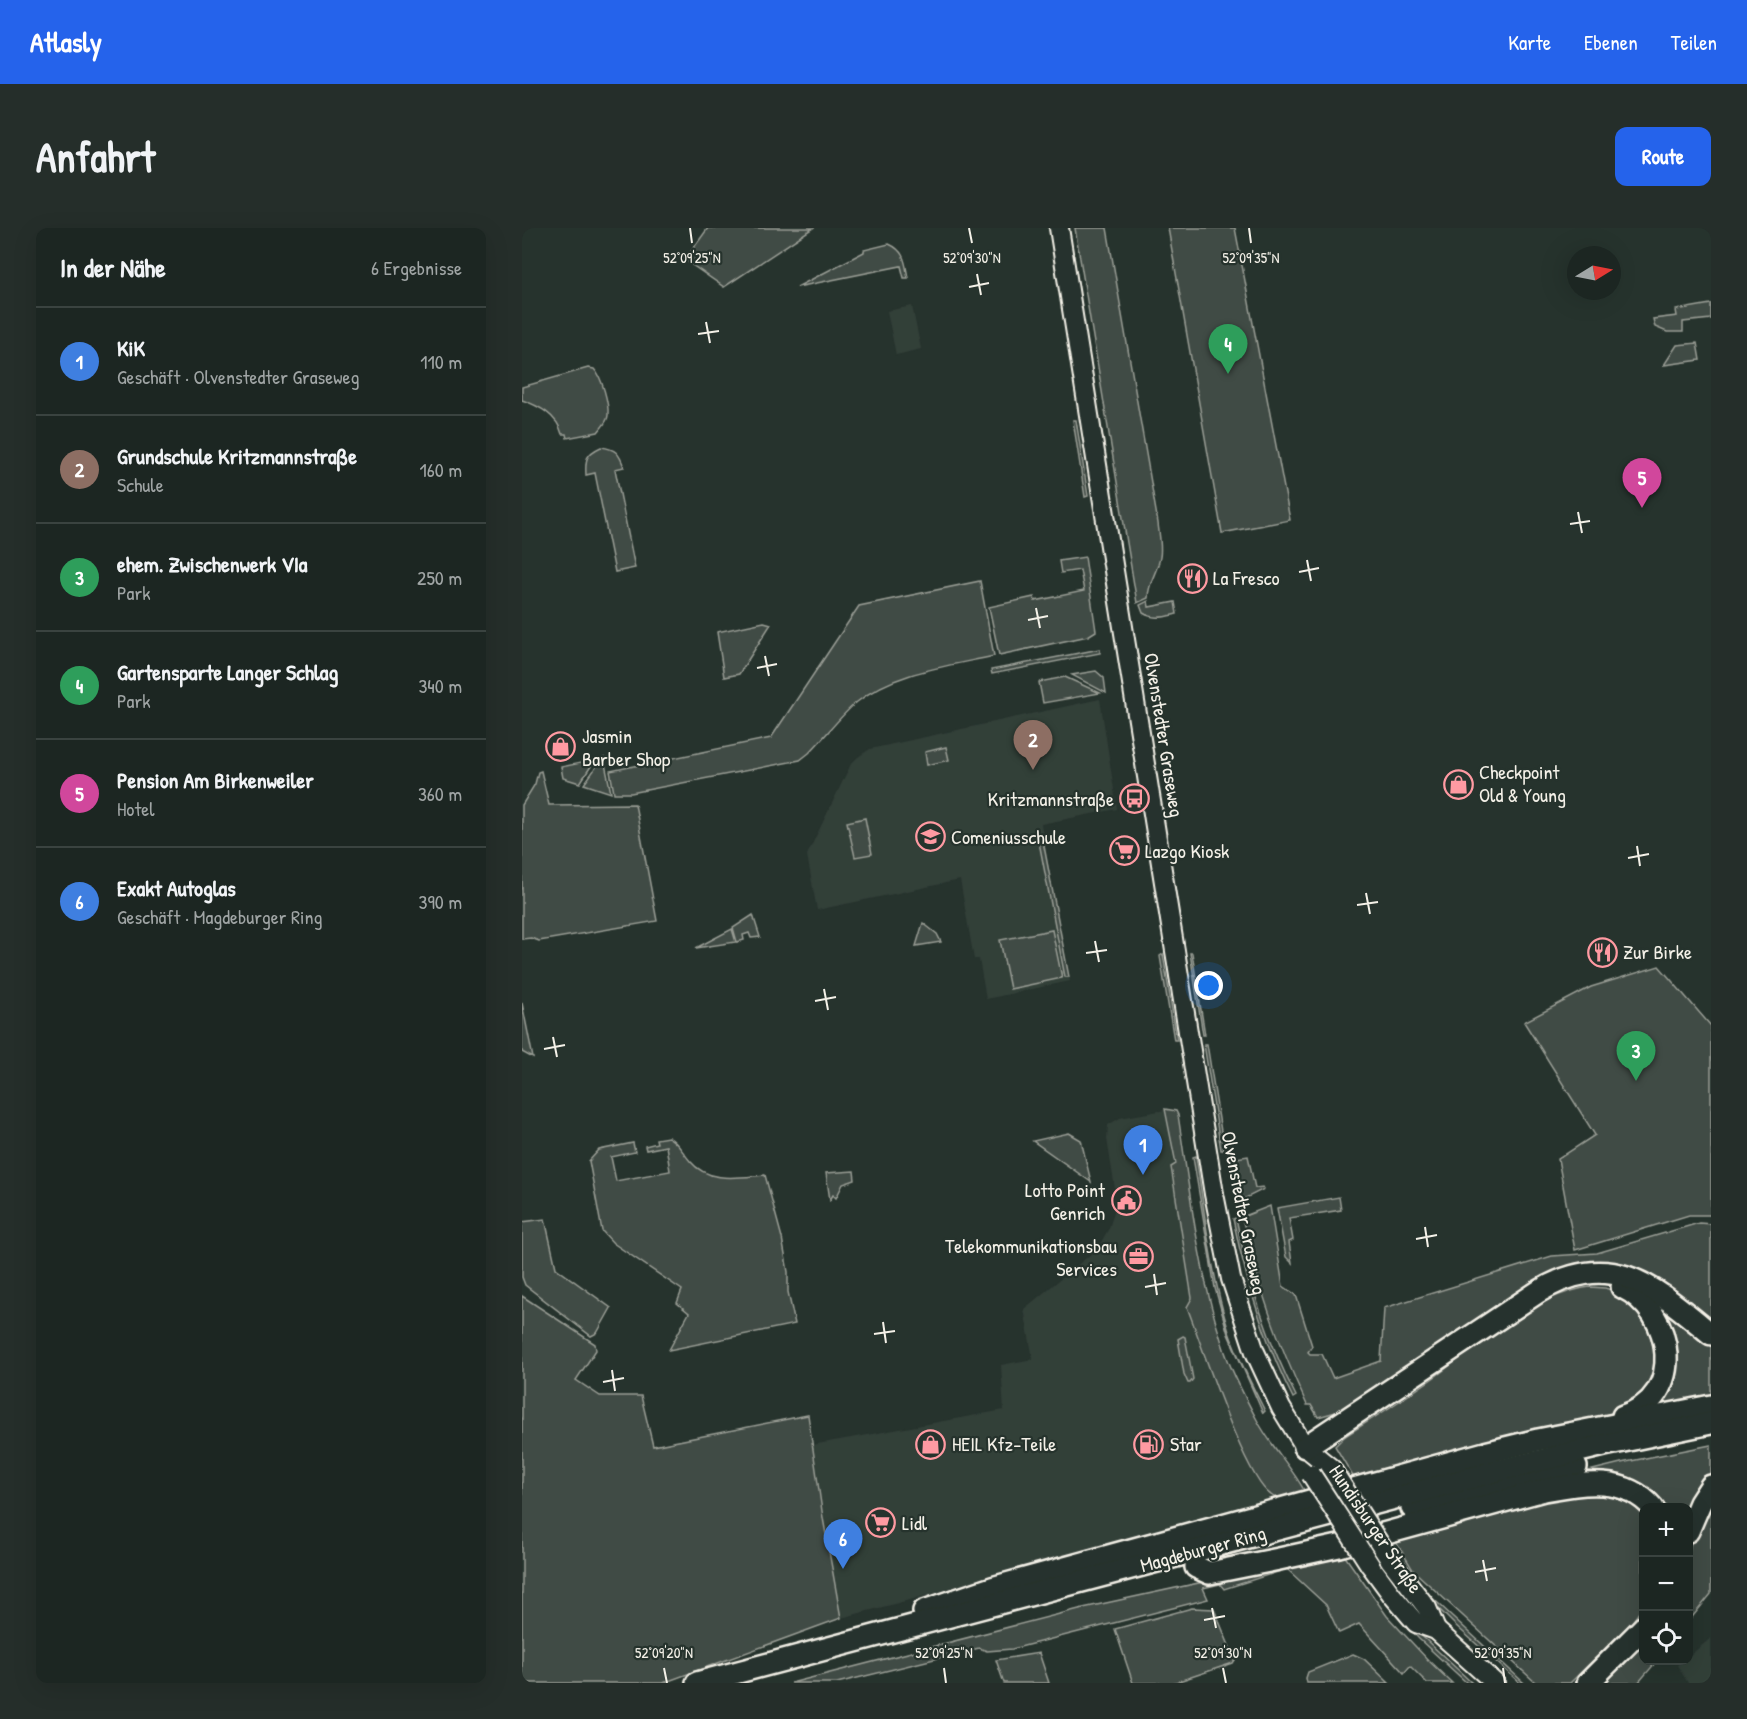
<!DOCTYPE html>
<html lang="de">
<meta charset="utf-8">
<style>
:root{--surface:#1c2622;--page:#252e2a;--text:#f1f3f6;--muted:#a0a5a5;--line:#3a4340;--accent:#2563eb}
body{margin:0;font-family:"Patrick Hand",sans-serif;background:var(--page);color:var(--text)}
.controls{position:absolute;right:18px;bottom:18px;display:grid;overflow:hidden;border-radius:12px;box-shadow:0 6px 24px #0002}
.controls button{width:54px;height:54px;display:grid;place-items:center;padding:0;border:0;border-bottom:2px solid var(--line);background:var(--surface);color:var(--text);font:30px sans-serif}
.compass{position:absolute;left:1045px;top:18px;width:54px;height:54px;border-radius:50%;background:var(--surface);box-shadow:0 6px 24px #0002;rotate:80deg}
.you{position:absolute;left:687px;top:758px;width:21px;height:21px;margin:-15px;border:4px solid #fff;border-radius:50%;background:#1a73e8;box-shadow:0 0 0 9px #1a73e833}
.badge{display:grid;place-items:center;width:39px;height:39px;border-radius:50%;background:var(--accent);color:#fff;font-size:20px;font-weight:700}
.pin{position:absolute;translate:-50% -50px;filter:drop-shadow(0 2px 3px #0008)}
.pin::after{content:'';position:absolute;top:32px;width:21px;height:18px;background:inherit;clip-path:polygon(0 0,100% 0,50% 100%)}
.list{margin:0;padding:0;list-style:none}
h2{display:flex;justify-content:space-between;align-items:center;height:78px;margin:0;padding:0 24px;font-size:26px}
h2 small{font-size:20px;font-weight:400;color:var(--muted)}
.list li{display:grid;grid-template-columns:39px 1fr auto;gap:18px;align-items:center;box-sizing:border-box;height:108px;padding:0 24px;border-top:2px solid var(--line)}
.list b{display:block;font-size:22px;white-space:nowrap}
.list p{margin:0;font-size:20px;white-space:nowrap;color:var(--muted)}
.list em{font-size:20px;font-style:normal;color:var(--muted)}
.icon{flex:none;width:33px;height:33px;fill:none;stroke:currentColor;stroke-width:2;stroke-linecap:round;stroke-linejoin:round}
.map{position:relative;flex:none;width:1189px;height:1455px;overflow:hidden;border-radius:12px}
header{display:flex;align-items:center;gap:36px;box-sizing:border-box;height:84px;padding:0 30px;background:var(--accent);color:#fff}
header strong{font-size:28px}
nav{display:flex;gap:33px;margin-inline-start:auto;font-size:21px}
.intro{display:flex;align-items:center;justify-content:space-between;box-sizing:border-box;height:144px;padding:0 36px}
h1{margin:0;font-size:42px}
.button{padding:15px 27px;border-radius:12px;background:var(--accent);color:#fff;font-size:21px;font-weight:700}
main{display:flex;gap:36px;padding:0 36px}
aside{flex:1;background:var(--surface);border-radius:12px;box-shadow:0 6px 24px #0002}
.map>svg:first-child{display:block}
.built{fill:#333f39}
.green{fill:#414b45;stroke:#9a9e96;stroke-width:1.5}
.lines{fill:none;stroke-linecap:round;stroke-linejoin:round}
.major-casing{stroke:#f4f1e8;stroke-width:22}
.highway-casing{stroke:#f4f1e8;stroke-width:26}
.major{stroke:#26332d;stroke-width:18}
.highway{stroke:#26332d;stroke-width:21}
.major-bridge-casing{stroke:#f4f1e8;stroke-width:22;stroke-linecap:butt}
.major-bridge{stroke:#26332d;stroke-width:18}
.ticks{fill:none;stroke:#f4f1e8;stroke-width:2}
.labels{text-anchor:middle;stroke-width:4.5;stroke-linejoin:round;paint-order:stroke}
.poi-label{font-size:20px;fill:#f4f1e8;stroke:#26332d;text-anchor:start}
.street-label{font-size:20px;fill:#f4f1e8;stroke:#26332d}
.ticks-label{font-size:15px;text-anchor:middle;fill:#f4f1e8;stroke:#26332d;stroke-width:4.5;stroke-linejoin:round;paint-order:stroke}
</style>
<header>
<strong>Atlasly</strong>
<nav><a>Karte</a><a>Ebenen</a><a>Teilen</a></nav>
</header>
<div class="intro"><h1>Anfahrt</h1><a class="button">Route</a></div>
<main>
<aside>
<h2>In der Nähe<small>6 Ergebnisse</small></h2>
<ul class="list">
<li><span class="badge" style="background:#3f7fe0">1</span><div><b>KiK</b><p>Geschäft · Olvenstedter Graseweg</p></div><em>110 m</em></li>
<li><span class="badge" style="background:#8d6e63">2</span><div><b>Grundschule Kritzmannstraße</b><p>Schule</p></div><em>160 m</em></li>
<li><span class="badge" style="background:#2e9e5b">3</span><div><b>ehem. Zwischenwerk VIa</b><p>Park</p></div><em>250 m</em></li>
<li><span class="badge" style="background:#2e9e5b">4</span><div><b>Gartensparte Langer Schlag</b><p>Park</p></div><em>340 m</em></li>
<li><span class="badge" style="background:#d1479c">5</span><div><b>Pension Am Birkenweiler</b><p>Hotel</p></div><em>360 m</em></li>
<li><span class="badge" style="background:#3f7fe0">6</span><div><b>Exakt Autoglas</b><p>Geschäft · Magdeburger Ring</p></div><em>390 m</em></li>
</ul>
</aside>
<div class="map">
<svg width="1189" height="1455" viewBox="0 0 1189 1455">
<rect width="100%" height="100%" fill="#26332d"/>
<filter id="ink" filterUnits="userSpaceOnUse"><feTurbulence type="fractalNoise" baseFrequency=".0167" numOctaves="2"/><feDisplacementMap in="SourceGraphic" scale="12" xChannelSelector="R" yChannelSelector="G"/><feConvolveMatrix kernelMatrix="1 2 1 2 8 2 1 2 1" color-interpolation-filters="sRGB"/></filter>
<g filter="url(#ink)">
<g class="built">
<path d="M390 78 399 121 374 127 365 83Z"/>
<path d="M578 471 595 581 519 596 548 753 464 771 457 731H452L438 652 295 682 285 627 329 536 336 529 348 521Z"/>
<path d="M643 882 681 1096 762 1273 319 1390 301 1291 290 1217 482 1182 479 1137 511 1131 502 1081 569 1026 578 1016 587 1000 592 984 594 967 585 911 586 897 598 890Z"/>
<path d="M1189 1410V1455H1166L1155 1437 1161 1433 1166 1432 1167 1428Z"/>
</g>
<g class="green">
<path d="M186 0H291L202 59 163 32Z"/>
<path d="M553 0H585L636 295C637 306 640 318 638 329 636 343 626 354 626 370L615 375Z"/>
<path d="M646 0H713L768 292 700 305Z"/>
<path d="M367 16C383 23 383 34 386 50H382L379 38 275 59 342 24V22Z"/>
<path d="M1189 76V91L1161 94V104H1145L1133 99 1131 91 1155 88 1154 82Z"/>
<path d="M1175 115 1178 132 1142 137 1155 117Z"/>
<path d="M66 140 72 141C80 149 87 176 86 187 86 193 80 199 76 204L45 210 44 206H40C35 187 17 178 0 172V159Z"/>
<path d="M551 192H554L566 268 563 269Z"/>
<path d="M79 219C94 221 97 225 102 239L93 241 113 340 93 344 73 245 64 247C63 231 64 226 79 219Z"/>
<path d="M563 329 574 403 566 408 477 427 467 379 512 369 513 373 562 363 558 342 539 345 537 333Z"/>
<path d="M458 353 472 428C427 438 372 444 335 474 318 488 303 509 287 525L278 532 109 565H92L88 543 249 510 337 378Z"/>
<path d="M626 373 627 379 653 374 655 386C642 389 633 392 621 385L618 377Z"/>
<path d="M242 394 249 396 217 446 202 449 195 404Z"/>
<path d="M578 421V425L470 446 469 442Z"/>
<path d="M574 443 582 450 584 465 550 447Z"/>
<path d="M543 449 578 465 521 475 517 454Z"/>
<path d="M424 519 427 532 405 537 403 524Z"/>
<path d="M82 530V531L89 565 62 556 80 531Z"/>
<path d="M73 532 58 555 41 550 39 539Z"/>
<path d="M19 543 27 577 113 576 135 693 17 713 9 710 0 711V577L13 556 16 544Z"/>
<path d="M343 590 350 626 333 629 325 594Z"/>
<path d="M521 613 547 749H543L517 614Z"/>
<path d="M231 687 238 709 229 710 227 705 221 707 222 712 215 714 211 700Z"/>
<path d="M401 695 415 706 419 714 394 718Z"/>
<path d="M210 701 214 714 174 720Z"/>
<path d="M530 702 540 750 488 761 478 712Z"/>
<path d="M668 725H670L683 807H681Z"/>
<path d="M641 726 655 812H652L638 728Z"/>
<path d="M1137 738 1189 798V987H1167L1053 1022 1036 931 1073 907 1002 794 1069 759Z"/>
<path d="M0 775 11 830 0 824Z"/>
<path d="M682 816H685L702 922H699Z"/>
<path d="M643 881 654 883 656 887C668 964 676 1041 700 1115 708 1141 722 1167 734 1190 747 1216 768 1237 782 1262L779 1267C769 1270 758 1274 749 1267 722 1250 679 1114 665 1079L670 1070 649 939 654 936Z"/>
<path d="M547 905 559 912 569 954 511 913Z"/>
<path d="M146 909C157 915 160 924 168 933 187 956 217 949 243 947L260 1010 266 1044V1064L273 1096 147 1122 167 1085 155 1075 160 1062 91 1015 80 1003 67 933 77 922 111 915 113 924 89 929 94 953 148 943 144 918 124 922 123 918 135 915 134 911Z"/>
<path d="M674 928C683 987 689 1047 707 1104 716 1131 730 1157 743 1183L741 1185 706 1106 693 1060 671 929Z"/>
<path d="M726 928 733 960 741 959 742 961 718 973 711 936 715 935 714 930Z"/>
<path d="M332 943 333 952 321 956 314 970 311 967 308 972 304 945Z"/>
<path d="M817 969 819 982 767 990 771 1012 767 1014 770 1035 764 1029 755 980Z"/>
<path d="M748 978 761 1058 774 1067 790 1118 786 1124 788 1126H800L811 1150 859 1133 862 1080 1030 1028 1075 1025 1177 995 1189 996V1098L1079 1038 821 1182 796 1189 789 1177H785C756 1114 735 1057 720 989Z"/>
<path d="M714 990C726 1052 745 1112 774 1168L771 1170C742 1113 724 1053 711 991Z"/>
<path d="M23 991 34 1040 89 1080 75 1105 69 1108 3 1057 0 1049V994Z"/>
<path d="M1068 1059 1083 1060 1099 1065 1122 1085 1137 1128 1129 1160 1102 1181 1090 1186 833 1252 813 1218 822 1209C853 1189 885 1169 914 1148 959 1115 1010 1067 1068 1059Z"/>
<path d="M1121 1064 1189 1115V1171L1128 1184 1141 1162Z"/>
<path d="M0 1068 73 1116 74 1122 54 1152 78 1168H119L131 1218 286 1187 301 1290 319 1390 141 1455H0Z"/>
<path d="M661 1108 663 1109 671 1151 668 1155H666L662 1146 656 1111Z"/>
<path d="M1189 1217V1247L1166 1280 1139 1279 1115 1258 932 1276 1099 1235Z"/>
<path d="M1083 1261 1121 1281V1379L1110 1394 1048 1455H1014L891 1342 874 1314 961 1285 1025 1267Z"/>
<path d="M1189 1267V1366L1167 1393V1323L1170 1310Z"/>
<path d="M820 1324 865 1388 907 1433 930 1455H905L888 1438 882 1445 837 1396 817 1405 804 1377 765 1341 702 1361 698 1356 681 1360 686 1371 490 1421 465 1423 457 1420 315 1455H269L561 1380Z"/>
<path d="M903 1363 1002 1455H998L932 1396 907 1371Z"/>
<path d="M670 1380 692 1381 713 1432 711 1435 651 1455H611L593 1401Z"/>
<path d="M887 1396 950 1455H945L897 1411 885 1398Z"/>
<path d="M1121 1414 1122 1432 1135 1433 1116 1455H1080Z"/>
<path d="M517 1425 527 1455H482L474 1432Z"/>
<path d="M831 1426 842 1431 867 1455H785L784 1450 786 1444Z"/>
</g>
<g class="lines">
<defs>
<g id="major">
<path d="M537 0 692 966 709 1051 733 1124 759 1180 783 1219 809 1240"/>
<path d="M868 1332 905 1380 914 1402"/>
<path d="M848 1337 870 1367 894 1395 914 1402 973 1455"/>
</g>
<g id="highway">
<path d="M1100 1059C1153 1084 1164 1170 1101 1188"/>
<path d="M783 1219 1016 1064C1090 1019 1132 1059 1189 1106"/>
<path d="M890 1280 1054 1239"/>
<path d="M1166 1303 1178 1275 1189 1258"/>
<path d="M674 1339 687 1345 757 1331 817 1318 1022 1262C1061 1255 1102 1247 1131 1280"/>
<path d="M402 1383 470 1360 963 1225 1016 1212 1189 1178"/>
<path d="M175 1455 967 1245 1082 1217 1189 1195"/>
<path d="M1066 1455 1122 1399"/>
</g>
</defs>
<use href="#major" class="major-casing"/>
<use href="#highway" class="highway-casing"/>
<use href="#major" class="major"/>
<use href="#highway" class="highway"/>
<defs>
<g id="major-bridge">
<path d="M809 1240 868 1332"/>
<path d="M789 1246 848 1337"/>
</g>
</defs>
<use href="#major-bridge" class="major-bridge-casing"/>
<use href="#major-bridge" class="major-bridge"/>
</g>
</g>
<path class="ticks" d="M168 0 170 15M447 0 450 15M727 0 729 15M455 46 459 67M447 59 467 55M184 94 188 115M176 106 197 103M1056 284 1060 305M1048 296 1068 293M785 332 789 353M777 344 797 340M514 380 518 400M506 392 526 388M243 428 247 448M235 440 255 436M1115 618 1118 638M1106 630 1127 626M844 665 848 686M835 677 856 674M573 713 577 734M564 725 585 722M302 761 306 782M293 773 314 769M31 809 35 829M22 821 43 817M903 999 906 1019M894 1011 915 1007M632 1046 635 1067M623 1059 644 1055M361 1094 364 1115M352 1106 373 1103M90 1142 93 1163M81 1154 102 1150M961 1332 965 1353M953 1344 974 1340M690 1380 694 1400M682 1392 703 1388M142 1440 145 1455M422 1440 424 1455M701 1440 704 1455M981 1440 983 1455"/>
<defs>
<symbol id="restaurant-ring" viewBox="-11 -11 22 22"><circle r="9.5" fill="#26332d" stroke="#ff9aa2" stroke-width="1.5"/><path d="M-5-6h1v4h1v-4h1v4h1v-4h1v5L-1.5 .5V6h-2V.5L-5-1ZM5-6V6H3V1.5H1.5Q1.5-4 5-6Z" fill="#ff9aa2"/></symbol>
<symbol id="shop-ring" viewBox="-11 -11 22 22"><circle r="9.5" fill="#26332d" stroke="#ff9aa2" stroke-width="1.5"/><path d="M-5-2.5h2.3a2.7 3.5 0 0 1 5.4 0H5L5.5 6h-11ZM-1.5-2.5h3a1.5 2.3 0 0 0-3 0Z" fill="#ff9aa2"/></symbol>
<symbol id="bus-ring" viewBox="-11 -11 22 22"><circle r="9.5" fill="#26332d" stroke="#ff9aa2" stroke-width="1.5"/><path d="M-5-6H5V4H4V6H2V4H-2V6H-4V4H-5ZM-3.5-4V0h7V-4ZM-3.5 1.2v1.5H-2V1.2ZM2 1.2v1.5H3.5V1.2Z" fill="#ff9aa2"/></symbol>
<symbol id="school-ring" viewBox="-11 -11 22 22"><circle r="9.5" fill="#26332d" stroke="#ff9aa2" stroke-width="1.5"/><path d="M0-5L7-2L0 1L-7-2ZM-4 1L0 2.5L4 1V4Q0 6-4 4Z" fill="#ff9aa2"/></symbol>
<symbol id="supermarket-ring" viewBox="-11 -11 22 22"><circle r="9.5" fill="#26332d" stroke="#ff9aa2" stroke-width="1.5"/><path d="M-6-5.5h2.5l.6 2H6L4.5 2H-2.5L-4.4-4H-6ZM-1.5 3.2a1.3 1.3 0 1 0 .1 0ZM3 3.2a1.3 1.3 0 1 0 .1 0Z" fill="#ff9aa2"/></symbol>
<symbol id="civic-ring" viewBox="-11 -11 22 22"><circle r="9.5" fill="#26332d" stroke="#ff9aa2" stroke-width="1.5"/><path d="M-.6-6.5H3V-4.5H.6V-3L4-1V1h2V6H-6V1h2V-1L-.6-3ZM-1.2 2.5V6h2.4V2.5Z" fill="#ff9aa2"/></symbol>
<symbol id="office-ring" viewBox="-11 -11 22 22"><circle r="9.5" fill="#26332d" stroke="#ff9aa2" stroke-width="1.5"/><path d="M-6-3h4V-5.5h4V-3h4V5H-6ZM-1-4.5V-3h2v-1.5ZM-6 0V1H6V0Z" fill="#ff9aa2"/></symbol>
<symbol id="fuel-ring" viewBox="-11 -11 22 22"><circle r="9.5" fill="#26332d" stroke="#ff9aa2" stroke-width="1.5"/><path d="M-5.5-6h7V0h2V4h1.3V-2.5L3-4.5l.8-.8L6-3V5H2.5V1h-1V6h-7ZM-4.2-4.7v3.2H.2V-4.7Z" fill="#ff9aa2"/></symbol>
</defs>
<g fill-rule="evenodd">
<use href="#restaurant-ring" x="654" y="334" width="33" height="33"/>
<use href="#shop-ring" x="22" y="502" width="33" height="33"/>
<use href="#shop-ring" x="920" y="540" width="33" height="33"/>
<use href="#bus-ring" x="596" y="554" width="33" height="33"/>
<use href="#school-ring" x="392" y="592" width="33" height="33"/>
<use href="#supermarket-ring" x="586" y="606" width="33" height="33"/>
<use href="#restaurant-ring" x="1064" y="708" width="33" height="33"/>
<use href="#civic-ring" x="588" y="956" width="33" height="33"/>
<use href="#office-ring" x="600" y="1012" width="33" height="33"/>
<use href="#shop-ring" x="392" y="1200" width="33" height="33"/>
<use href="#fuel-ring" x="610" y="1200" width="33" height="33"/>
<use href="#supermarket-ring" x="342" y="1278" width="33" height="33"/>
</g>
<g class="labels">
<g class="poi-label">
<text x="691" y="357">La Fresco</text>
<text x="60" y="515">Jasmin<tspan x="60" dy="23">Barber Shop</tspan></text>
<text x="957" y="551">Checkpoint<tspan x="957" dy="23">Old &amp; Young</tspan></text>
<text x="592" y="578" text-anchor="end">Kritzmannstraße</text>
<text x="429" y="616">Comeniusschule</text>
<text x="623" y="630">Lazgo Kiosk</text>
<text x="1101" y="731">Zur Birke</text>
<text x="583" y="969" text-anchor="end">Lotto Point<tspan x="583" dy="23">Genrich</tspan></text>
<text x="595" y="1025" text-anchor="end">Telekommunikationsbau<tspan x="595" dy="23">Services</tspan></text>
<text x="430" y="1223">HEIL Kfz-Teile</text>
<text x="648" y="1223">Star</text>
<text x="380" y="1302">Lidl</text>
</g>
<g class="street-label">
<text transform="translate(642 507) rotate(81)" y="7">Olvenstedter Graseweg</text>
<text transform="translate(722 985) rotate(79)" y="7">Olvenstedter Graseweg</text>
<text transform="translate(854 1301) rotate(56)" y="7">Hundisburger Straße</text>
<text transform="translate(681 1321) rotate(-15)" y="7">Magdeburger Ring</text>
</g>
</g>
<g class="ticks-label">
<text x="170" y="35">52°09'25"N</text>
<text x="450" y="35">52°09'30"N</text>
<text x="729" y="35">52°09'35"N</text>
<text x="142" y="1430">52°09'20"N</text>
<text x="422" y="1430">52°09'25"N</text>
<text x="701" y="1430">52°09'30"N</text>
<text x="981" y="1430">52°09'35"N</text>
</g>
</svg>
<div class="controls">
<button>+</button>
<button>−</button>
<button><svg class="icon" aria-label="locate" viewBox="0 0 24 24"><circle cx="12" cy="12" r="6"/><path d="M12 2v4M12 18v4M2 12h4M18 12h4"/></svg></button>
</div>
<svg class="compass" viewBox="-18 -18 36 36"><path d="M0-13l5 13h-10z" fill="#e53935"/><path d="M0 13l5-13h-10z" fill="#a0a5a5"/></svg>
<div class="you"></div>
<div class="pin badge" style="left:621px;top:947px;background:#3f7fe0">1</div>
<div class="pin badge" style="left:511px;top:542px;background:#8d6e63">2</div>
<div class="pin badge" style="left:1114px;top:853px;background:#2e9e5b">3</div>
<div class="pin badge" style="left:706px;top:146px;background:#2e9e5b">4</div>
<div class="pin badge" style="left:1120px;top:280px;background:#d1479c">5</div>
<div class="pin badge" style="left:321px;top:1341px;background:#3f7fe0">6</div>
</div>
</main>
